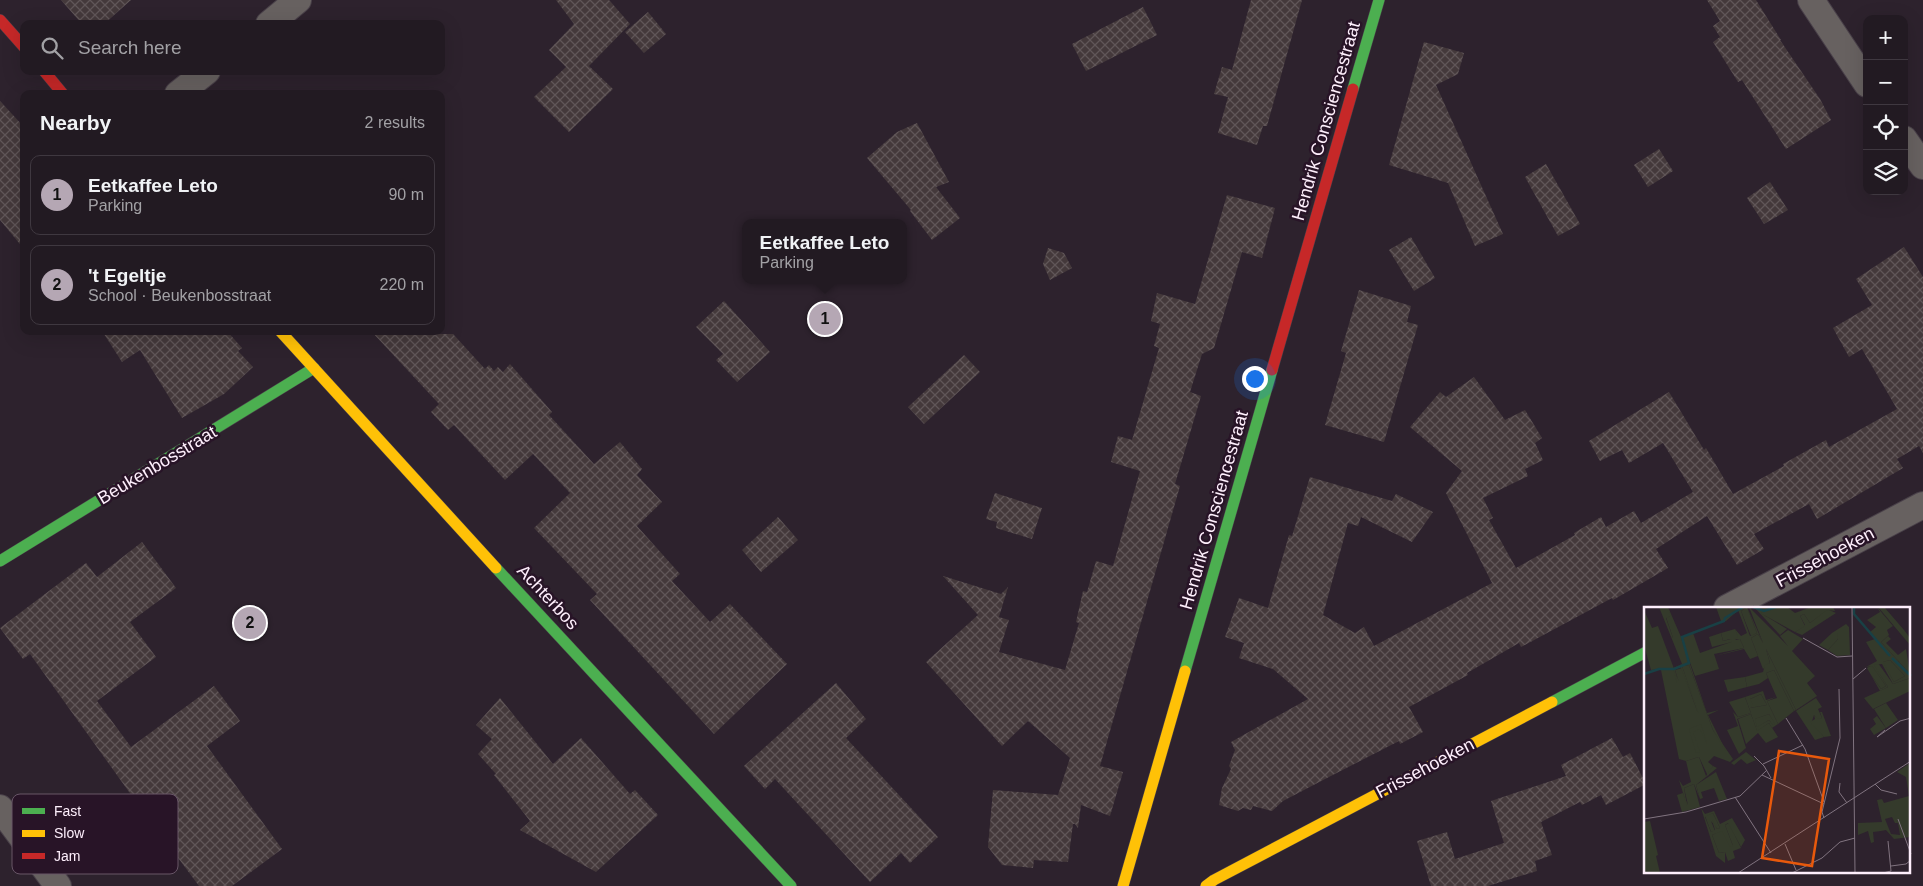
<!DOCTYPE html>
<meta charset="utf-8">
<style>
:root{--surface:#221a22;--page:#2e272f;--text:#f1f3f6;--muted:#a2a1a5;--line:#3f3840;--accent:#b5a7b4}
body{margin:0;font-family:Arial,sans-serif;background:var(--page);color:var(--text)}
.controls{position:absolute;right:15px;top:15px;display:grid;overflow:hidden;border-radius:10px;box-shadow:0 5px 20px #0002}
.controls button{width:45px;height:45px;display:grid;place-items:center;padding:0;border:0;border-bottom:1px solid var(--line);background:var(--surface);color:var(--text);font:25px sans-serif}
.you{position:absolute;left:1254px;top:378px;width:18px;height:18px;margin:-12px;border:4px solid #fff;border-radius:50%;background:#1a73e8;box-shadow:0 0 0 8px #1a73e833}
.badge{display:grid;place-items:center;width:32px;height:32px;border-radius:50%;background:var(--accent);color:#111;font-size:16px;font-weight:700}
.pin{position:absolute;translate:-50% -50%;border:2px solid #fff;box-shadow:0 1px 5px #0006}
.popup{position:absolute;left:742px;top:219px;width:165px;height:65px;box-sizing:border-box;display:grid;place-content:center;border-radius:10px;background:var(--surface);filter:drop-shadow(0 1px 4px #0005);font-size:16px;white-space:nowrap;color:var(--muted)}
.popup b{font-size:19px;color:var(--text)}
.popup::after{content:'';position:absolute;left:50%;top:100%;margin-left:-10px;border:10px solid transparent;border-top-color:var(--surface)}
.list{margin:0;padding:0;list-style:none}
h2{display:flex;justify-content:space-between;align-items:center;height:65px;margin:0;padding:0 20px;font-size:21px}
h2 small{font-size:16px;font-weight:400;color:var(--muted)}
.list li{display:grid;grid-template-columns:32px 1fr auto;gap:15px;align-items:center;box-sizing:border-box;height:80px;margin:0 10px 10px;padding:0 10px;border:1px solid var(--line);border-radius:10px}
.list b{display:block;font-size:19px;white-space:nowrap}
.list p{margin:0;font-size:16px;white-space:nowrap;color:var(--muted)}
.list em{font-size:16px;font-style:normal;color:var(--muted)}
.icon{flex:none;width:28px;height:28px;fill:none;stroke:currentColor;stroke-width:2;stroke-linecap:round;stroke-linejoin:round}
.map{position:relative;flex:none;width:1923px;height:886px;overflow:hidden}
.search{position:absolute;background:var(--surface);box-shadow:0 5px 20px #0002;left:20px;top:20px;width:425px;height:55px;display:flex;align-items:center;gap:12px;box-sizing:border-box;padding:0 18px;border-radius:10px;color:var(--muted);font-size:19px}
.panel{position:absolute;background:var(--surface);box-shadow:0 5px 20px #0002;left:20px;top:90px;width:425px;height:245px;border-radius:10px}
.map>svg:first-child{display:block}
.building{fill:url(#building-cross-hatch)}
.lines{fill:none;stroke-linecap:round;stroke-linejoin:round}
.street-casing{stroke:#494049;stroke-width:28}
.fast-casing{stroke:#494049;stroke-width:12}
.slow-casing{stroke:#494049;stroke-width:12}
.jam-casing{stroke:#494049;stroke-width:12}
.street{stroke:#676160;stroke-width:26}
.fast{stroke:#4caf50;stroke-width:11}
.slow{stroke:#ffc107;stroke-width:11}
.jam{stroke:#c62828;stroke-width:11}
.labels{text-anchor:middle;stroke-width:5;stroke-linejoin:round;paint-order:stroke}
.street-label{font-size:18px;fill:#feeffc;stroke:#281427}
.inset-river{fill:none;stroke:#194045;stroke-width:2.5}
.inset-road{fill:none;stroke:#817480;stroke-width:1}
.view{fill:#e8590c;fill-opacity:0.15;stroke:#e8590c;stroke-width:2.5}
.inset-edge{fill:none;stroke:#feeffc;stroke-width:2.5}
.key{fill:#281427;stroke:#685667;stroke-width:1}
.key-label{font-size:14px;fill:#feeffc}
</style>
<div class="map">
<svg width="1923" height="886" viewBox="0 0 1923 886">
<defs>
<pattern id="building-cross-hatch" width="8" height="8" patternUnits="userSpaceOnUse" patternTransform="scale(1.25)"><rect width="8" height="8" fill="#44393b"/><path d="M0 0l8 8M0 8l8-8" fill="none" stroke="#605658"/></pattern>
</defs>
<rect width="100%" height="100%" fill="#2d222d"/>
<g class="building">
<path d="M61 0H131L104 24H82Z"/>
<path d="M556 0H609L630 24 589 66 613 89 569 132 534 97 566 67 549 50 574 24Z"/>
<path d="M1251 0H1302L1267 126H1263L1257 145 1218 133 1228 97 1214 94 1222 67 1232 70Z"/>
<path d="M1707 0H1756L1781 40H1780L1820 99 1831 120 1786 149 1742 80 1738 82 1713 42 1720 37 1713 26 1720 21Z"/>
<path d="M1143 7 1157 35 1086 71 1072 44Z"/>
<path d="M648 12 666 34 644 53 625 32Z"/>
<path d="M1424 42 1464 53 1458 74 1436 85 1503 234 1475 246 1448 183 1389 165Z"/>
<path d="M0 101 24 127V249L0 220Z"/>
<path d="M917 123 949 182 936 187 960 218 932 240 910 211 911 210 867 158 897 132Z"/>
<path d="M1659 149 1673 171 1648 187 1634 165Z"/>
<path d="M1546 164 1580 224 1558 236 1525 177Z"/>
<path d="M1770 182 1788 210 1764 224 1747 198Z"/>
<path d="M1227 195 1275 208 1262 258 1242 252 1214 348 1202 354 1190 392 1201 396 1175 484 1180 486 1100 766 1123 772 1110 816 1081 805 1078 828 1075 824H1073L1068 862 1034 860 1033 868 1002 865 988 847 993 790 1058 795 1070 758 1028 721 1002 746 926 662 978 615 943 576 1001 594 1008 587 999 617 1009 620 999 652 1065 670 1079 623 1076 622 1083 591 1087 592 1096 561 1113 566 1140 471 1111 462 1118 436 1132 440 1159 348 1154 346 1160 324 1151 321 1157 293 1195 304Z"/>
<path d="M1411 237 1435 278 1414 291 1389 250Z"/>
<path d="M1904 247 1923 277V453L1919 446 1897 459 1903 468 1817 519 1809 504 1754 534 1764 549 1737 565 1707 516 1656 549 1668 568 1613 600 1612 598 1521 647 1519 643 1467 673 1468 675 1409 707 1423 732 1400 744 1399 741 1327 778 1283 801 1272 811 1253 806 1251 810 1243 808 1238 811 1219 805 1222 788 1231 769 1229 766 1235 750 1231 742 1308 699 1273 669 1239 658 1244 643 1225 637 1239 598 1268 608 1289 535 1292 536 1310 477 1392 501 1396 494 1433 512 1412 542 1361 517 1358 526 1348 523 1323 615 1355 633 1364 627 1374 646 1492 583 1446 493 1462 471 1410 427 1440 392 1446 397 1474 377 1505 420 1525 410 1542 438 1535 443 1543 460 1525 469 1528 476 1483 498 1493 518 1489 520 1516 568 1575 535 1574 533 1601 517 1606 527 1634 511 1641 523 1693 492 1663 443 1629 463 1622 450 1600 461 1589 441 1669 392 1704 450 1706 448 1733 494 1784 466 1783 464 1826 440 1829 447 1897 409 1862 349 1849 357 1833 328 1872 305 1856 279Z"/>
<path d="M1048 248 1064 253 1072 268 1050 280 1043 264Z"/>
<path d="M1359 290 1411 306 1407 322 1418 325 1384 442 1325 425 1346 353 1341 351Z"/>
<path d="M724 301 770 352 737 382 716 360 723 354 696 327Z"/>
<path d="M102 331H227L242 348 238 351 253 367 224 394 182 418 140 350 122 362Z"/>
<path d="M371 331H429L426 334H453L485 369 489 365 494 371 498 367 503 372 510 364 552 412 549 415 594 464 620 442 642 469 637 475 662 502 637 526 680 574 672 581 710 622 730 604 787 664 714 734 590 600 597 594 534 528 570 493 533 454 505 480 454 425 448 430 431 412 439 404Z"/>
<path d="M964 355 980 372 924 424 908 407Z"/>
<path d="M995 493 1042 508 1032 539 996 528 997 522 986 519Z"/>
<path d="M778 517 798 540 761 572 742 550Z"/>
<path d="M142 542 176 588 130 622 156 657 97 701 131 747 214 686 240 721 207 746 282 849 232 886H199L132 796 30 654 23 659 0 628 86 563 97 577Z"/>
<path d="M836 683 866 719 846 738 938 837 910 863 901 853 870 882 775 779 765 789 744 766Z"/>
<path d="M500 698 553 764 581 738 630 794 635 790 658 815 596 872 520 830 530 821 494 775 496 774 478 754 492 739 476 725Z"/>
<path d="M1612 738 1623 757 1630 753 1646 784 1606 805 1601 795 1582 805 1580 802 1541 822 1552 855 1535 861 1537 871 1488 886H1431L1417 841 1447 832 1455 859 1504 843 1491 801 1566 776 1561 765Z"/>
</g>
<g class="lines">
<defs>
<g id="street">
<path d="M1811 0 1867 84"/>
<path d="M269 24 298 0"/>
<path d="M178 94 207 71"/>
<path d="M1904 139 1923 166"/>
<path d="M1727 608 1923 505"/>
<path d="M0 808 58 886"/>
</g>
<g id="fast">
<path d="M1353 89 1379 0"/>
<path d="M0 561 314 368"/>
<path d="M496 568 791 886"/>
<path d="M1185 671 1272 370"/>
<path d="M1552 702 1646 652"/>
</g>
<g id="slow">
<path d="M280 331 496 568"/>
<path d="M1123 886 1185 671"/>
<path d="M1206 886 1214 880 1552 702"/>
</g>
<g id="jam">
<path d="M0 20 24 47"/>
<path d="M44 71 63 94"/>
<path d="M1272 370 1353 89"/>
</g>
</defs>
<use href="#street" class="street-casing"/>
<use href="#fast" class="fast-casing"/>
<use href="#slow" class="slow-casing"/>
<use href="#jam" class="jam-casing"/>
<use href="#street" class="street"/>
<use href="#fast" class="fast"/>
<use href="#slow" class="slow"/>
<use href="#jam" class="jam"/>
</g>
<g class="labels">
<g class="street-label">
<text transform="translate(1326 121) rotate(-74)" y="6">Hendrik Consciencestraat</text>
<text transform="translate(157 465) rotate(-31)" y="6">Beukenbosstraat</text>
<text transform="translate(1214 510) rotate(-74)" y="6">Hendrik Consciencestraat</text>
<text transform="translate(1825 557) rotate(-28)" y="6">Frissehoeken</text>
<text transform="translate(548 597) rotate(47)" y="6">Achterbos</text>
<text transform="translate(1425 768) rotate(-28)" y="6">Frissehoeken</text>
</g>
</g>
<g transform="translate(1644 607)">
<rect width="266" height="266" fill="#2d222d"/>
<path d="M24 0 37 30 49 26 56 46 87 35 86 32 79 34 77 26 91 22 95 30 91 33 96 32 100 41 70 47 75 62 51 69 37 31H29L22 10 26 9ZM72 0H98L82 14H77ZM103 0 113 26 107 29 97 4ZM105 0 144 39 136 29 144 23 159 32 148 44 171 69 163 76 173 89 152 103 122 42 126 56 119 62 107 31 114 27 119 36ZM110 0H129L117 6 143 22 136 28ZM234 0 241 1 260 23 266 31V38ZM183 2 192 6 158 28 151 25 161 18 156 9 160 7 166 16ZM0 3 8 21 14 19 35 75 31 63 38 61 54 107 38 59 45 58 69 123 89 152 86 155 70 149 64 155 69 159 64 169 55 150 42 154 35 152 17 63 27 61 7 63 0 38ZM202 17 205 20 206 48 193 49 184 43 194 32 188 26ZM244 29 247 32 242 36 254 48 262 42 266 67 237 35ZM246 53 261 69 250 75 238 55ZM234 56 249 77 266 71V84L229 102 220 91 244 80 229 58ZM228 58 242 79 237 82 227 68 223 61ZM130 63 150 104 134 117 123 94 133 91 122 66ZM101 70 103 80 84 85 80 73ZM117 87 123 98 106 101V92ZM101 90 107 106 94 110 85 95ZM172 91 178 100 174 102 178 111 174 113 170 108 168 114 180 130 171 133 152 104ZM107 107 113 123 125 116 134 130 122 136 114 126 102 137 94 112ZM125 107 132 117 129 119 125 113 113 121 110 112ZM233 109 242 121 230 128 226 122 232 117 229 112ZM102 145 112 153 103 157 97 152 90 158 87 156ZM72 165 83 192 75 194 70 181 57 185 59 191 56 192 52 178ZM50 177 56 200 38 205 33 188 39 186 44 198 40 181ZM69 206 76 221 73 222 67 214 71 224 67 225 61 209ZM6 214 14 248 12 249 16 266H0V215ZM85 216 97 241 89 244 91 251 84 254 81 245 75 246 68 228 78 223 89 239 81 218Z" fill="#343a2b"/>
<path d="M15 0H24L27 9 22 11 29 31H37L63 106 75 103 64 108 82 144 69 123 45 58 38 59 55 107 36 59 31 63 33 76 29 61 38 57ZM98 0H103L97 4 106 29 113 26 103 0 119 36 114 27 107 31 114 49 106 52 100 42 71 49 100 41 96 32H90L94 30 91 22 97 29 103 26 94 3ZM129 0H143L151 6 167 0H189L191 4 183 3 166 16 160 7 156 9 161 19 151 25 116 6ZM233 0 249 19 243 23 245 28 237 35 266 67V71L249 77 238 57 230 58 244 80 236 84 227 68 237 82 242 79 228 59 222 60 233 54 222 35 231 32 226 25 232 20 223 13 236 5ZM246 53 261 69 250 75 239 55ZM77 26 79 34 87 32 88 35 68 40 65 30ZM188 26H193L194 32 184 43 175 38ZM122 42 152 103 150 104 130 63 122 66 124 71 115 77 103 80 101 70 119 65 121 58 126 56ZM119 84 122 93 132 90 123 94 134 117 128 121 125 116 113 124 107 107 93 112 102 141 95 147 83 123 94 119 89 105 94 110 107 106 101 90ZM117 87 123 98 106 101 109 98 106 92ZM125 107 131 117 129 118 125 113 113 120 111 112ZM242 96 254 113 242 121 230 102ZM176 105H178L187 129 180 130 166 115 171 112 170 108 174 112 178 111ZM57 117 63 137 56 122 49 125 56 145 52 146 45 122ZM55 150 62 169 69 159 73 161 52 178 56 192 50 177 40 181 43 199 35 173 39 179 47 175 42 154ZM266 156V230L250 232 242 223 237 224 229 225 230 235 227 236 224 224 214 228V216L238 215 233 193 238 192 240 196 265 189 262 170 253 165ZM248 210 251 216H254L256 228 247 227 241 212ZM57 201 61 207 70 204 76 217 88 211 101 233 97 240 84 216 81 218 89 239 86 240 78 224 68 228 75 246 81 245V256L72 249ZM69 206 76 221 73 222 68 213 71 223 67 225 61 210Z" fill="#343a2b" fill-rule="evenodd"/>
<path class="inset-river" d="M109 0 120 4 132 0M210 0V7L246 49M248 51 267 69M0 67 15 62H30L45 56 38 30 80 14 81 11 99 0"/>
<path class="inset-road" d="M208 0 211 266M159 31 193 50 208 49M209 72 222 61M142 111 161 142 180 195M241 123 233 130 256 114 267 111M110 149 120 159 127 171M119 157 159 138M118 168 180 197M196 176 195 185 203 196M231 177 237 183 253 187M91 190 127 246M180 211 178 205 196 131 195 82M0 212 42 205 96 189 123 163M254 212 267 247M141 237 152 263M247 259 262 257 267 253M94 266 267 154M148 266 178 251 196 235 211 231M239 266 247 264 244 234"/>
<path class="view" d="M135 144 185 152 168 259 118 251Z"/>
<rect width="266" height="266" class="inset-edge"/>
</g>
<rect x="12" y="794" width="166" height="80" rx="8" class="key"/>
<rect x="22" y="808" width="23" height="6" fill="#4caf50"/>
<rect x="22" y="830" width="23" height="7" fill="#ffc107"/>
<rect x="22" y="853" width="23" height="6" fill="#c62828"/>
<g class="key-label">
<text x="54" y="816">Fast</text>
<text x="54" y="838">Slow</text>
<text x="54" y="861">Jam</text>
</g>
</svg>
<div class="controls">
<button>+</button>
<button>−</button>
<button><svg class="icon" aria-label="locate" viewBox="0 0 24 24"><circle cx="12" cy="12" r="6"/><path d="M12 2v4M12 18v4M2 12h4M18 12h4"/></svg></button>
<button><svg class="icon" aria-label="layers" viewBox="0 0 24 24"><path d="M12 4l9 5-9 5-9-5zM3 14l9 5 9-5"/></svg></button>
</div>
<div class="you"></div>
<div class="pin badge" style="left:825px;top:319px">1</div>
<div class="popup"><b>Eetkaffee Leto</b>Parking</div>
<div class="pin badge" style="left:250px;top:623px">2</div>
<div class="search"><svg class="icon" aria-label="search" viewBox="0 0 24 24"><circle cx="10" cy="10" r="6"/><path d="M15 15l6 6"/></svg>Search here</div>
<section class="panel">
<h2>Nearby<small>2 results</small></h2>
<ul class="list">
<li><span class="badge">1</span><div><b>Eetkaffee Leto</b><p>Parking</p></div><em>90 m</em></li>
<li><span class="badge">2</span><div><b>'t Egeltje</b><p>School · Beukenbosstraat</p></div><em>220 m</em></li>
</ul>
</section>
</div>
